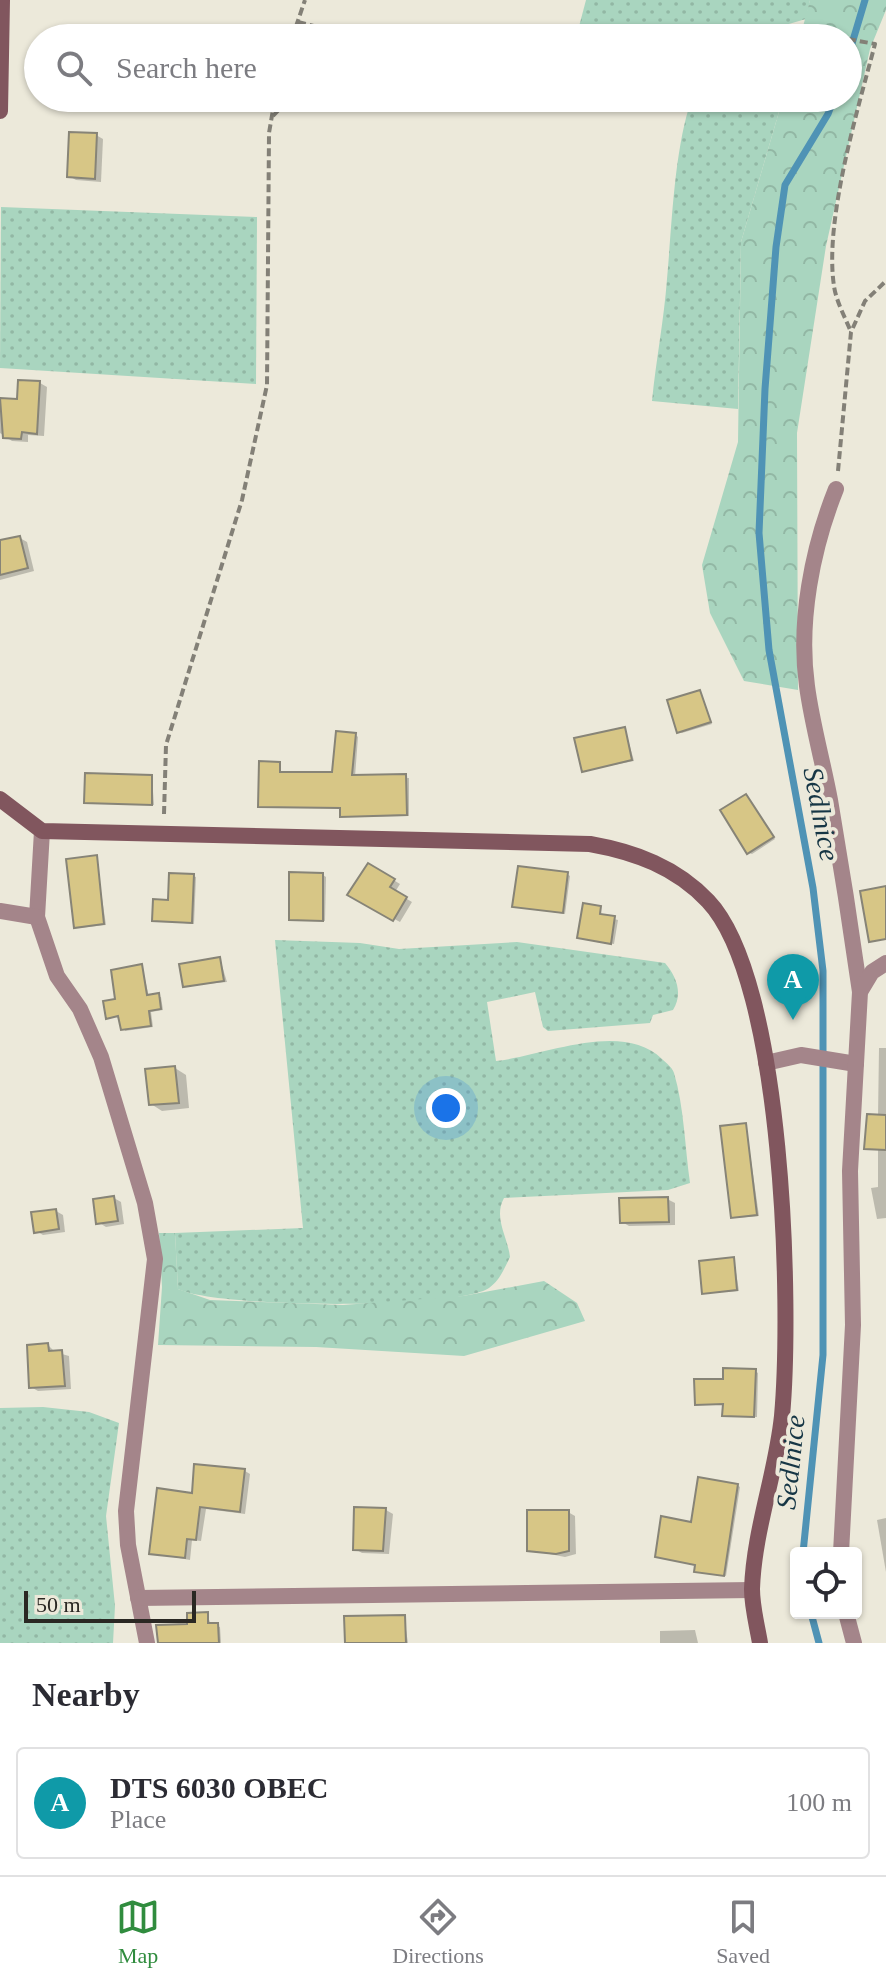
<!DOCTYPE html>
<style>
:root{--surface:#fff;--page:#f7f7f7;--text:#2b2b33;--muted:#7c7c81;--line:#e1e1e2;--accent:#308c3e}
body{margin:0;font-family:"Times New Roman",serif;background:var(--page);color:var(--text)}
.controls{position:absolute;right:24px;bottom:24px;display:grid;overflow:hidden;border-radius:8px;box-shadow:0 2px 6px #0004}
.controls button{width:72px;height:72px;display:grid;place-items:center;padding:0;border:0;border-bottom:2px solid var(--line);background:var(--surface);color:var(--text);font:40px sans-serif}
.scale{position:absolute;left:24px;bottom:20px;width:172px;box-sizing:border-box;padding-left:8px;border:4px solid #2a2823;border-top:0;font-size:22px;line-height:28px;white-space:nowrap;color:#2a2823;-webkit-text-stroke:6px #ece9da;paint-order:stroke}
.you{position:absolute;left:446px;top:1108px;width:28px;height:28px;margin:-20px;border:6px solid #fff;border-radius:50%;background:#1a73e8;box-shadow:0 0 0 12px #1a73e833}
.badge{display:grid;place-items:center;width:52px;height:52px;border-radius:50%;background:var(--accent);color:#fff;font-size:26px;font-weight:700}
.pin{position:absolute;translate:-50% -66px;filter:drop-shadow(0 2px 4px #0008)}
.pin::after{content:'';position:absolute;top:42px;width:28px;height:24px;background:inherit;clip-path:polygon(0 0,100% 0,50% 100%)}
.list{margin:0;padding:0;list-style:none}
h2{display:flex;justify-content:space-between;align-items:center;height:104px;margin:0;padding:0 32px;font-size:34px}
h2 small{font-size:26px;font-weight:400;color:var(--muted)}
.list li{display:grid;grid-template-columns:52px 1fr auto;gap:24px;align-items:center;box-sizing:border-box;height:112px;margin:0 16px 16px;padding:0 16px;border:2px solid var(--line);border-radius:8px}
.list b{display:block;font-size:30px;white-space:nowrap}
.list p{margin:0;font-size:26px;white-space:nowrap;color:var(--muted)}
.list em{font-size:26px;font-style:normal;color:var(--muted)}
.icon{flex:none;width:44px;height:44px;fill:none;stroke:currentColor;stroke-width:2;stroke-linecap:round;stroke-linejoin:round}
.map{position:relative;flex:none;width:886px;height:1643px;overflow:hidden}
.search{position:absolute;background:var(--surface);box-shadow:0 2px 6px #0004;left:24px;right:24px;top:24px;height:88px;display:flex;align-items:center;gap:20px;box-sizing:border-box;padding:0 28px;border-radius:44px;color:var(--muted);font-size:30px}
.sheet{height:232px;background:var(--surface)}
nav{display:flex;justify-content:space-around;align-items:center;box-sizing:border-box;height:112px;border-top:2px solid var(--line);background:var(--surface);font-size:22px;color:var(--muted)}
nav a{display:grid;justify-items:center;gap:4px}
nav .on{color:var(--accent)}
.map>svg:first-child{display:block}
.grass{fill:url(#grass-dots)}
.forest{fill:url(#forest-crowns)}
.shadow{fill:#0003}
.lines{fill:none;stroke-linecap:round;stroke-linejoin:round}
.stream{stroke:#4f93b5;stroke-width:7}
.building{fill:#d7c686;stroke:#878477;stroke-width:2}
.path{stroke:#838077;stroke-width:4;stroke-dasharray:8 4;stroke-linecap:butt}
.street{stroke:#a4858a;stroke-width:16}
.secondary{stroke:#81565e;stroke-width:16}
.labels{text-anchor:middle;stroke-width:8;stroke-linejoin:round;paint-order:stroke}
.water-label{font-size:28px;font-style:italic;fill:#163645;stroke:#ece9da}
</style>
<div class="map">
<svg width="886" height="1643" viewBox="0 0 886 1643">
<defs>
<pattern id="grass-dots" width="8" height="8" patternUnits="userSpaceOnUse" patternTransform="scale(2)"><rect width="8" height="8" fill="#a9d5bf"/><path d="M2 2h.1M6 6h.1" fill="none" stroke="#92b7a4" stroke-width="1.8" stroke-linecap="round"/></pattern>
<pattern id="forest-crowns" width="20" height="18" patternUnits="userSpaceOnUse" patternTransform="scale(2)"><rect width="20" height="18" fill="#a9d5bf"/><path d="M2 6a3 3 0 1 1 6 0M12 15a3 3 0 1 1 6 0" fill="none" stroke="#92b7a4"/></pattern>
</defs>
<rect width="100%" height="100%" fill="#ece9da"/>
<g class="grass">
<path d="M586 0H810L806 19 740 38H576Z"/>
<path d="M692 98H783L741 242 738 409 652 401C656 360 664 320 667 279 672 225 674 149 692 98Z"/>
<path d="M1 207 257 217 256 384 0 368Z"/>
<path d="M275 940 360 943 399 949 517 942 665 963C677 977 683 994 673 1010L653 1015 650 1023 548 1031 543 1027 535 992 487 1002 496 1061C544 1056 622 1020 662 1059 666 1063 672 1067 674 1073 684 1106 685 1148 690 1183L668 1190 504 1198C493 1218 508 1237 510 1257 504 1269 500 1280 489 1288 456 1310 215 1308 178 1289L175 1233 303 1228Z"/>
<path d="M43 1407 89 1412 119 1423 106 1516 115 1606 113 1643H0V1408Z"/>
</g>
<g class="forest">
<path d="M810 0H886V10L870 49 826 246 797 433 798 690 744 681 710 613 702 565 738 442 741 242 783 98H848V38H800Z"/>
<path d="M159 1233H175L178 1289 210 1300 343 1305 463 1296 544 1281 577 1303 585 1321 464 1356 316 1347 158 1345 162 1287Z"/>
</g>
<g class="shadow">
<path d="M74 98H129V104L75 98Z"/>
<path d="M96 135 103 139 101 182 76 180 69 176Z"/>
<path d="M40 383 47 387 44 436 28 435V442L12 441 0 433V400L18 401Z"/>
<path d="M20 538 27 542 34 571 0 580V543Z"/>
<path d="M700 692 712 724 682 733 679 732Z"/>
<path d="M625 729 634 761 583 771Z"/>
<path d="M356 735 358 737 355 777 409 778V816L345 817 342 808 260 806 279 764 282 774H334Z"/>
<path d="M152 777 154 805 86 802Z"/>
<path d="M746 796 775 839 752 854 749 853Z"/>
<path d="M96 858 106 925 79 928 76 927Z"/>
<path d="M369 865 400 884 395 892 412 902 400 922 350 895Z"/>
<path d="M567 874 570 876 565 914 515 906Z"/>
<path d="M323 875 326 877 325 921 291 919Z"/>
<path d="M193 876 196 877 194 924 154 920Z"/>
<path d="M600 908 602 916 618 920 614 944 582 939Z"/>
<path d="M220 959 227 982 185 986Z"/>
<path d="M142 966 149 997H161L163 1010 151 1012 153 1027 125 1031 121 1017H107Z"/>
<path d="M879 1048H886V1218L877 1219 871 1188 878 1187V1150L869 1149 878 1116Z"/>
<path d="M175 1068 186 1075 189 1108 162 1111 151 1104Z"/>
<path d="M746 1125 759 1216 736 1218 733 1216Z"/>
<path d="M114 1198 121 1202 124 1224 106 1227 98 1222Z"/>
<path d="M667 1199 675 1203V1225L629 1226 622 1222Z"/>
<path d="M56 1211 63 1215 65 1232 43 1235 36 1231Z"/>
<path d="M734 1260 739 1291 704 1293Z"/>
<path d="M48 1345 55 1352 69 1356 71 1389 38 1391 31 1387Z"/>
<path d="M755 1371 758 1373 757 1417H727L725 1405 697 1404 725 1381Z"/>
<path d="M245 1471 250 1474 245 1514 206 1509 201 1541 192 1540 190 1560 151 1553 194 1495Z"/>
<path d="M737 1485 740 1487 726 1576 699 1572 692 1525Z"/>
<path d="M356 1509 386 1510 393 1514 389 1554 362 1553 355 1549Z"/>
<path d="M568 1512 575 1516 576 1554 565 1557 529 1550Z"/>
<path d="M886 1518V1572L877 1520Z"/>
<path d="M207 1614 211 1625 220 1627 221 1643H160Z"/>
<path d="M404 1617 408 1643H347Z"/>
<path d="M695 1630 698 1643H660V1631Z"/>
</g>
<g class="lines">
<g class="stream">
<path d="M848 57 865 0"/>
<path d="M803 1553 823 1355V971L813 888 769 650 759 533 765 389 776 247 785 185 828 114 834 98"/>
<path d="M811 1613 819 1643"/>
</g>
</g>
<g class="building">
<path d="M69 132 97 133 95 179 67 177Z"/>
<path d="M18 380 40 381 37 434 22 432 21 439 3 438 0 398 17 399Z"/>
<path d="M20 536 28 568 0 575V540Z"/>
<path d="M700 690 711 722 677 733 667 700Z"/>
<path d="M625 727 632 760 582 772 574 738Z"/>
<path d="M336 731 356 733 352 775 406 774 407 815 340 817V808L258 807 259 761 280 762V772H332Z"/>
<path d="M85 773 152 775V805L84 803Z"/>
<path d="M746 794 774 837 747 854 720 810Z"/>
<path d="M97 855 104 924 74 928 66 859Z"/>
<path d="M368 863 395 879 390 887 407 897 393 921 347 895Z"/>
<path d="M518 866 568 872 563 913 512 907Z"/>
<path d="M289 872 323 873V921L289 920Z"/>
<path d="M169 873 194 874 192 923 152 921 153 899 168 900Z"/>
<path d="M886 886V939L869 942 860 891Z"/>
<path d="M583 903 601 906 600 914 615 916 611 944 577 938Z"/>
<path d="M220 957 224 981 183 987 179 964Z"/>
<path d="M142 964 147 995 159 993 161 1009 149 1011 151 1026 121 1030 118 1016 106 1019 103 1001 115 999 111 970Z"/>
<path d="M175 1066 179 1103 149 1105 145 1069Z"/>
<path d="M867 1114 886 1115V1150L864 1149Z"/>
<path d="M746 1123 757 1215 731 1218 720 1126Z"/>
<path d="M114 1196 118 1221 96 1224 93 1199Z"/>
<path d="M668 1197 669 1222 620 1223 619 1198Z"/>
<path d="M56 1209 59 1229 34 1233 31 1212Z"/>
<path d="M734 1257 737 1290 702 1294 699 1261Z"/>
<path d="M48 1343 49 1351 62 1350 65 1386 29 1388 27 1345Z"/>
<path d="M723 1368 756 1369 754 1417 722 1416 723 1404 695 1405 694 1379H723Z"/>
<path d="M194 1464 245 1469 240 1512 200 1507 196 1540 187 1539 185 1558 149 1554 157 1488 192 1493Z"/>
<path d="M698 1477 738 1484 724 1576 694 1572 695 1565 655 1557 661 1516 691 1522Z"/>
<path d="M354 1507 386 1508 383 1551 353 1550Z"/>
<path d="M527 1510H569V1551L556 1554 527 1551Z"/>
<path d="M208 1612V1623H218L219 1643H158L156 1625 187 1624V1613Z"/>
<path d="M405 1615 406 1643H345L344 1616Z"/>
</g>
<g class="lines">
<g class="path">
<path d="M298 22 362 38"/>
<path d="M292 38 305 0"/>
<path d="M834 38H842"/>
<path d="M848 39 875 44C858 109 824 220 834 286 836 301 845 317 851 332"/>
<path d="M273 116 290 98"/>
<path d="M838 471 851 332 865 301 886 281"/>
<path d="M164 814 166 745 242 500 267 385 269 133 275 98"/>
</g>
<g class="street">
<path d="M836 489C812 549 798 622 807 686 812 724 823 762 830 800 841 864 851 928 860 992"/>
<path d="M42 831 37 917 57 976 80 1009 101 1057 145 1203 155 1259 126 1511 128 1545 147 1643"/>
<path d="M0 911 37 917"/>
<path d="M766 1063 801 1055 856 1064"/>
<path d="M841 1553 853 1325 850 1171 860 992 872 972 886 963"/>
<path d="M138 1598 752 1590"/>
<path d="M846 1613 854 1643"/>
</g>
<g class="secondary">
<path d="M0 111 2 0"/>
<path d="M0 799 42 831 590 844C635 852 676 867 708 901 784 981 792 1305 782 1416 776 1474 754 1530 752 1589 752 1607 757 1625 760 1643"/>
</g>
</g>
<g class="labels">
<g class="water-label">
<text transform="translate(822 814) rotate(79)" y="10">Sedlnice</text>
<text transform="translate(790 1462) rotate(-84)" y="10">Sedlnice</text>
</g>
</g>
</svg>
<div class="controls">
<button><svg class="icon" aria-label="locate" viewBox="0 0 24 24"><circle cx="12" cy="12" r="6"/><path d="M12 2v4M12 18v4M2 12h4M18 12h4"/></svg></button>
</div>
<div class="scale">50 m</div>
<div class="you"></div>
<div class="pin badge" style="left:793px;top:1020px;background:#0f9aa8">A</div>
<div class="search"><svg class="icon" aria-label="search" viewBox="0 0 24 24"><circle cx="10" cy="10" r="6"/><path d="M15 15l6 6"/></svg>Search here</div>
</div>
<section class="sheet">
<h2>Nearby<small></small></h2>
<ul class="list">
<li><span class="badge" style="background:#0f9aa8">A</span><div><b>DTS 6030 OBEC</b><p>Place</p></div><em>100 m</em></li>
</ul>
</section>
<nav>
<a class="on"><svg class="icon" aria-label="map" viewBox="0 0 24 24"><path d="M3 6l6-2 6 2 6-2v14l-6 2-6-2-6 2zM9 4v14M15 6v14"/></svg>Map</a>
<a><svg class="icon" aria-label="directions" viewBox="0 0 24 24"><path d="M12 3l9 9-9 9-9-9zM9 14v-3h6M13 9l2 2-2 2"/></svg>Directions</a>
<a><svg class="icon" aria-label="saved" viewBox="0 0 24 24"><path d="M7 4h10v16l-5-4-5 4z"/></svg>Saved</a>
</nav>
